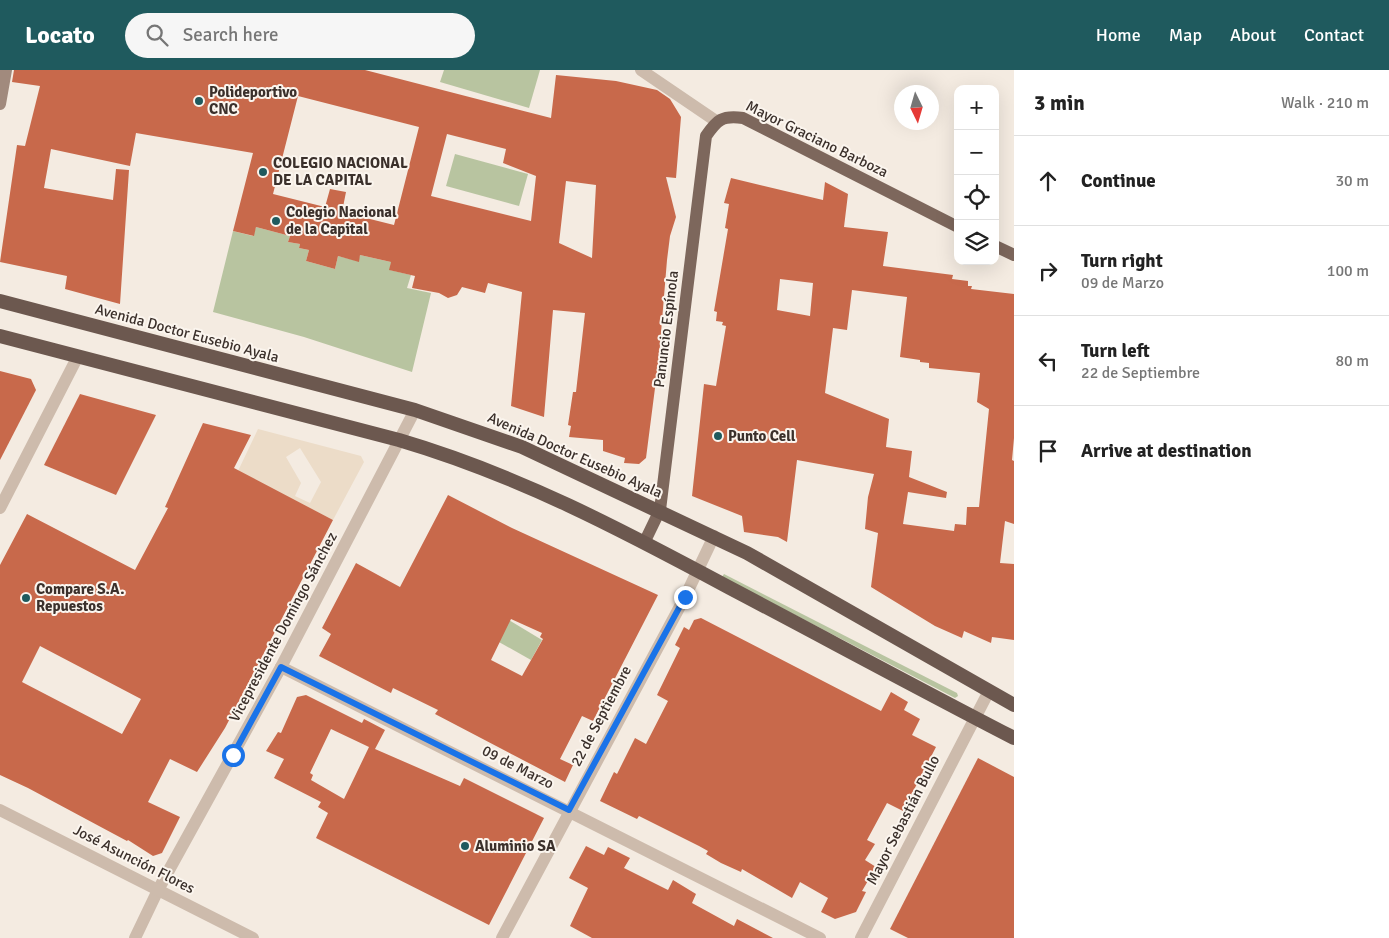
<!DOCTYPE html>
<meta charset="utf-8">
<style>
:root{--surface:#fff;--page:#f6f6f6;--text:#222;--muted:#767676;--line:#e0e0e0;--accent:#1f5a5e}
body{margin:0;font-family:Signika,sans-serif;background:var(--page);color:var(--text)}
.controls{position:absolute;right:15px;top:15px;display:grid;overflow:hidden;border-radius:10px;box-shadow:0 5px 20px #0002}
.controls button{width:45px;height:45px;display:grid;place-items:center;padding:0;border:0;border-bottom:1px solid var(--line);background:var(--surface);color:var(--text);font:25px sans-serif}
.compass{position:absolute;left:894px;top:15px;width:45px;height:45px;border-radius:50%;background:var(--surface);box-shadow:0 5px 20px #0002;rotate:175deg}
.stop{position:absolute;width:15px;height:15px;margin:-11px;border:4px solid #1a73e8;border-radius:50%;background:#fff}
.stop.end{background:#1a73e8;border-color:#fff;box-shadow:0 1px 5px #0008}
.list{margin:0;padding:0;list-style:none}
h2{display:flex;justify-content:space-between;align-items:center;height:65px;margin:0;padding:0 20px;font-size:21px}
h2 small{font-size:16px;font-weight:400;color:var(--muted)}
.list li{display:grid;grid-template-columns:32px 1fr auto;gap:15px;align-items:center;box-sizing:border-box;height:90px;padding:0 20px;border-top:1px solid var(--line)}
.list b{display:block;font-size:19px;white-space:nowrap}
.list p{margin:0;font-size:16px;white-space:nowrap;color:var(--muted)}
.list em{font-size:16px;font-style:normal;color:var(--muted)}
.icon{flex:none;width:28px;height:28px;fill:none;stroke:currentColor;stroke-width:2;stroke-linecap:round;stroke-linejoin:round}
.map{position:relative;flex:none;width:1014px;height:868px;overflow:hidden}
header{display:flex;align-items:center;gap:30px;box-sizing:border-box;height:70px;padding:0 25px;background:var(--accent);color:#fff}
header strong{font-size:24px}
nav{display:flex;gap:28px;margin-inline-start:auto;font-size:18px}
.search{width:350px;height:45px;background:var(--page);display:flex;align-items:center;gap:12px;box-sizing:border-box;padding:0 18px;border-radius:28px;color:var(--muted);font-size:19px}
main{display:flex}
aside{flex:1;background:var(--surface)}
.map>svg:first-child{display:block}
.green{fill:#b8c4a0}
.plaza{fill:#ecdcc8;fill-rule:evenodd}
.building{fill:#c8694b;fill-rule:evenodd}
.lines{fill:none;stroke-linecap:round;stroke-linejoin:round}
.minor{stroke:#cdbbac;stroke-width:12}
.tertiary{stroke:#cdbbac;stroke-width:12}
.secondary{stroke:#a18a7d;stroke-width:12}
.primary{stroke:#7d675c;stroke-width:12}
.trunk{stroke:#6c584f;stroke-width:14}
.route{stroke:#1a73e8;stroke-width:6}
.poi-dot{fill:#1f5a5e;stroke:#fbf5ee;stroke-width:2}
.labels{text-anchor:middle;stroke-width:4;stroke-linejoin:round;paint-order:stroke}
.poi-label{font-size:15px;font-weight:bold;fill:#3b302b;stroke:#fbf5ee;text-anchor:start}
.street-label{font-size:15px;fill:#3b302b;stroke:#fbf5ee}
</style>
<header>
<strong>Locato</strong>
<div class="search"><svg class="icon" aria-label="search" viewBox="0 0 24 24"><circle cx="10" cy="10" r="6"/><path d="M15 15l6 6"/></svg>Search here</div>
<nav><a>Home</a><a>Map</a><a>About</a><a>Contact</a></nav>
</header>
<main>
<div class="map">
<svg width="1014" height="868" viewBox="0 0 1014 868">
<rect width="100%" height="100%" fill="#f4ebe1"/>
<g class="green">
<path d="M444 0H540L529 38 440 12Z"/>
<path d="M455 84 528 104 519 136 446 116Z"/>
<path d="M256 157 290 166 288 172 300 174 299 178 309 180 306 191 335 199 338 186 358 191 360 185 391 192 390 200 411 205 407 218 431 223 412 302 304 267 213 242 233 161 253 166Z"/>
<path d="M724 504 957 623 958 626 955 628 722 507Z"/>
<path d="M502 546 542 570 531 590 490 567Z"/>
</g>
<path class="plaza" d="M258 359 361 386 364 392 333 450 238 401ZM300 378 321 412 310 433 295 426 301 413 286 387Z"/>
<g class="building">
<path d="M14 0H365L551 48 556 5 616 11 657 20 670 29 681 47 676 108 666 107 676 147 670 166 667 190 659 287 646 388 639 394 624 393 625 388 603 381V370L569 367 571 356 568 355 573 322H576L585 243 553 240 544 347 511 336 522 222 488 213 485 223 462 217 457 225 448 228 439 223 412 218 415 206 389 200 391 192 360 185 359 192 338 186 335 199 306 191 309 180 299 178 300 174 288 172 290 166 256 157 254 166 233 161 253 83 136 63 130 96 51 79 44 118 113 130 116 99 129 100 120 234 65 219 67 206 0 192 17 75 25 76 40 16 12 12ZM298 26 419 57 394 155 342 142 346 122 330 119 325 137 273 124ZM447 64 506 79 503 93 536 106 531 151 431 126ZM566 111 596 115 592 188 559 173Z"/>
<path d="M731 108 823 130 825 112 848 124 844 157 888 162 883 196 953 205 952 209 968 211V216H972L971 219 1014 224V368L1012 390 1014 391V454L1005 451 1000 493 1014 494V570L992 567 991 573 964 561 962 568 935 556 871 517 878 463 865 459 868 427 874 404 797 390 787 472 778 467 744 462 742 446 692 426 704 314 716 316 726 256 722 255 723 252 716 251 717 242 714 241 728 159 725 158 729 134 724 133ZM780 209 813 213 810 246 777 240ZM852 220 907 227 900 287 920 290V292L929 293V298L980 303 977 332 989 339 979 437H967L966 455 955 454 954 461 903 454 908 422 946 428 947 422 909 407 912 381 886 377 889 349 825 323 833 258 847 260Z"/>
<path d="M0 301 31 309 36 320 0 390Z"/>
<path d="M80 324 156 345 116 425 44 395Z"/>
<path d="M203 353 251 365 234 398 333 450 225 658 197 702 170 689 148 732 180 747 162 783 153 786 128 770 127 771 28 718 0 705V495L27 444 135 500 168 438 165 437ZM40 576 141 629 122 664 22 612Z"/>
<path d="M448 425 512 458 658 525 593 651 582 646 560 689 573 695 565 712 435 644 438 640 393 618 391 623 319 586 331 564 322 558 356 493 400 517ZM511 549 542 563 540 567 543 569 522 606 491 590Z"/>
<path d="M701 548 881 641 891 622 908 632 904 640 920 649 912 665 936 677 903 741 887 733 867 770 875 774 865 790 876 797 862 821 866 822 856 842 835 849 821 842 828 828 800 812 792 828 742 799 741 802 721 793 706 784 708 781 699 776 639 746 637 749 600 731 614 702 617 704 635 668 646 674 668 631 657 625 680 578 675 575 684 557 689 560 694 550Z"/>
<path d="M306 625 362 653 364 649 385 660 375 679 460 716 464 708 544 748 489 855 316 768 328 743 318 737 321 732 274 708 284 689 266 681 278 662 281 663 297 627ZM331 659 369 677 344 729 311 710 313 705 310 703Z"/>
<path d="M978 688 1014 707V868H908L890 859Z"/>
<path d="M586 776 604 785 608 777 630 788 624 798 668 820 673 810 696 824 692 833 734 856 737 849 773 868H592L570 856 588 818 569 808Z"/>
</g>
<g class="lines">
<g class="minor">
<path d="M641 0 716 51"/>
<path d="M0 438 78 286"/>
<path d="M281 597 820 868"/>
<path d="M135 868 158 820 281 597 415 340"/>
<path d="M502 868 685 527 714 466"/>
<path d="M861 868 989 621"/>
</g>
<path class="tertiary" d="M0 740 253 868"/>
<path class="secondary" d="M0 34 6 0"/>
<g class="primary">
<path d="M995 176 1014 185"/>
<path d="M645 471 660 440 706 66C717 50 722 45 743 48L958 157"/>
</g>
<g class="trunk">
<path d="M0 231 415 340 522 377 747 483 1014 635"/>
<path d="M0 266 399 370C518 405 622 460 730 518 825 568 919 619 1014 668"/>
</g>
</g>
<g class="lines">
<path class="route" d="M233 685 281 597 569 740 685 527"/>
</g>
<g class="poi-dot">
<circle cx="199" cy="31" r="5"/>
<circle cx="263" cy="102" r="5"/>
<circle cx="276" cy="151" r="5"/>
<circle cx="718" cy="366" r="5"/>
<circle cx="26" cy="528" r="5"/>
<circle cx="465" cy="776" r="5"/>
</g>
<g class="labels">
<g class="poi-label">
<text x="209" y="27">Polideportivo<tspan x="209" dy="17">CNC</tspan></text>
<text x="273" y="98">COLEGIO NACIONAL<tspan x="273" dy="17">DE LA CAPITAL</tspan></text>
<text x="286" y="147">Colegio Nacional<tspan x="286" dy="17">de la Capital</tspan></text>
<text x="728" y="371">Punto Cell</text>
<text x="36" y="524">Compare S.A.<tspan x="36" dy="17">Repuestos</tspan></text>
<text x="475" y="781">Aluminio SA</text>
</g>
<g class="street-label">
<text transform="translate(817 69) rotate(26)" y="5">Mayor Graciano Barboza</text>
<text transform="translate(666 259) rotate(-83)" y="5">Panuncio Espínola</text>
<text transform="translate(187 263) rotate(15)" y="5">Avenida Doctor Eusebio Ayala</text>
<text transform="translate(575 385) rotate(24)" y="5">Avenida Doctor Eusebio Ayala</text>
<text transform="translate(283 557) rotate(-62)" y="5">Vicepresidente Domingo Sánchez</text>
<text transform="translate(601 646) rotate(-62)" y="5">22 de Septiembre</text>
<text transform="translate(518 697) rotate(27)" y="5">09 de Marzo</text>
<text transform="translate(903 750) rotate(-63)" y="5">Mayor Sebastián Bullo</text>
<text transform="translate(134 789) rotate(27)" y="5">José Asunción Flores</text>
</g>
</g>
</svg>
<div class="controls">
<button>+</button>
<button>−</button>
<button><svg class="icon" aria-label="locate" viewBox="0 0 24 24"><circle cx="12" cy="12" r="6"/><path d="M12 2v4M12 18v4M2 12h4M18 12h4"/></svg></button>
<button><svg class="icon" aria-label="layers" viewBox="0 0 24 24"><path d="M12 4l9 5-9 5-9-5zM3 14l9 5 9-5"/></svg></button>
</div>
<svg class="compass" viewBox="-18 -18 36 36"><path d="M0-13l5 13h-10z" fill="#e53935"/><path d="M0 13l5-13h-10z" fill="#767676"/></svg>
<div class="stop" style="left:233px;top:685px"></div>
<div class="stop end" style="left:685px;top:527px"></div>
</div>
<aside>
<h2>3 min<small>Walk · 210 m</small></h2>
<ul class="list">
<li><svg class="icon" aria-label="ahead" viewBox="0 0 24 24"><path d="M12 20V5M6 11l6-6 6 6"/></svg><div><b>Continue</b></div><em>30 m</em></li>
<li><svg class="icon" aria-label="right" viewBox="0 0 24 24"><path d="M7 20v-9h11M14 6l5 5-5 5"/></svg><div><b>Turn right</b><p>09 de Marzo</p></div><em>100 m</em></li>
<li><svg class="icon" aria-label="left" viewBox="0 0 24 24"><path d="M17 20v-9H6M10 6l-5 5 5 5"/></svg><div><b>Turn left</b><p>22 de Septiembre</p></div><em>80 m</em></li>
<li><svg class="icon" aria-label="arrive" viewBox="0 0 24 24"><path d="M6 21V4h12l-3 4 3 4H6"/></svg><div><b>Arrive at destination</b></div></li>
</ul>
</aside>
</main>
